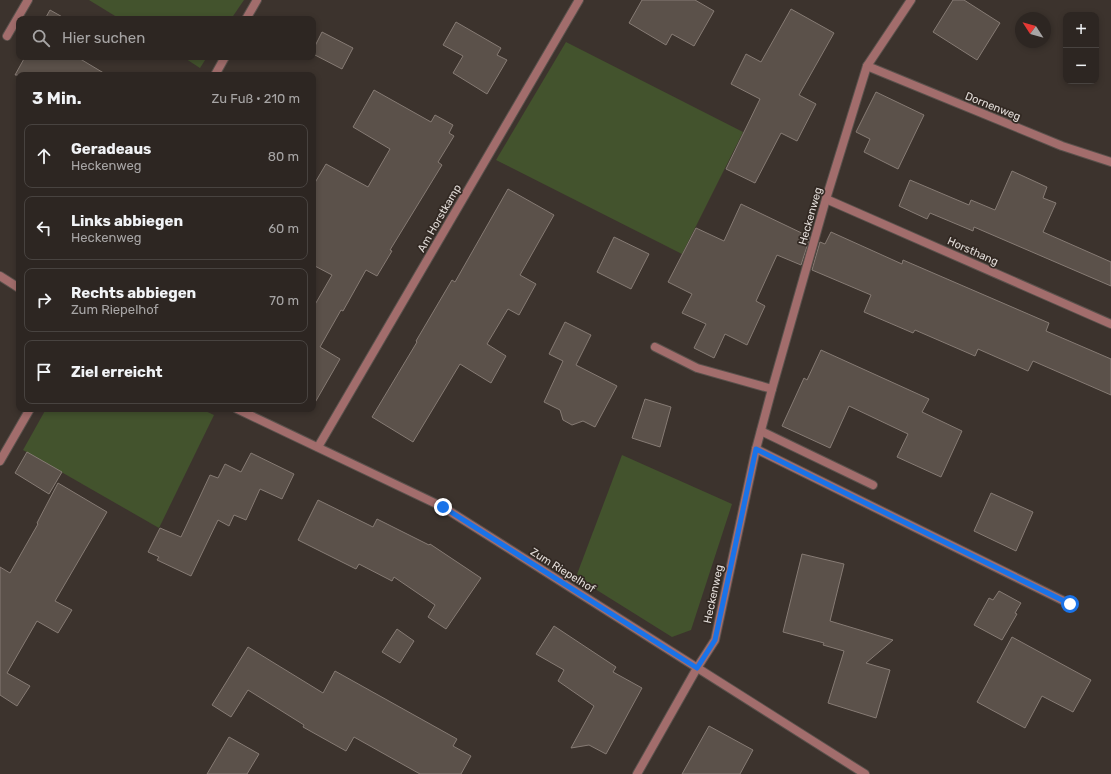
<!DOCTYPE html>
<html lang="de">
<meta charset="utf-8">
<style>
:root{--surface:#2d2622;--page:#39322f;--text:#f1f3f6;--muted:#a7a5a5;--line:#484340}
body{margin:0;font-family:Rubik,sans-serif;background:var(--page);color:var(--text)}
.controls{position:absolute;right:12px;top:12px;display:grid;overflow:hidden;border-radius:8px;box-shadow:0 2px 6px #0003}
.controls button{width:36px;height:36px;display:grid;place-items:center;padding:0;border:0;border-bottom:1px solid var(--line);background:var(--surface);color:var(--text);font:20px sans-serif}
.compass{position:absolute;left:1015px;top:12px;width:36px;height:36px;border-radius:50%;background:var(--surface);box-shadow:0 2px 6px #0003;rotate:306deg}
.stop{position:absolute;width:12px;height:12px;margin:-9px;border:3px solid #1a73e8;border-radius:50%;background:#fff}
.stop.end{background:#1a73e8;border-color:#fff;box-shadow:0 1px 4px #0008}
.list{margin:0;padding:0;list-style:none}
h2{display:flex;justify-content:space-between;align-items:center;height:52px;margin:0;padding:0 16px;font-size:17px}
h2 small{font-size:13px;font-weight:400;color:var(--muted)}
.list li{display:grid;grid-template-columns:26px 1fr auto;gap:12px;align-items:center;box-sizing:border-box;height:64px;margin:0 8px 8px;padding:0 8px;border:1px solid var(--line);border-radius:8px}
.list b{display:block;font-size:15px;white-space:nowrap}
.list p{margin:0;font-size:13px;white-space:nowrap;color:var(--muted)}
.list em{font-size:13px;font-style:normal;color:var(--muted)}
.icon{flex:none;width:22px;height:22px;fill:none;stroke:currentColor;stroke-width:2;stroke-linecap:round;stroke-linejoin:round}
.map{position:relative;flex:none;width:1111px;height:774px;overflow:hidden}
.search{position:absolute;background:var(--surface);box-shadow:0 2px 6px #0003;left:16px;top:16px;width:300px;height:44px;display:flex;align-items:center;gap:10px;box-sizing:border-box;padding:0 14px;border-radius:8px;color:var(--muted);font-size:15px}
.panel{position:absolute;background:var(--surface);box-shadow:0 2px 6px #0003;left:16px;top:72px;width:300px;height:340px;border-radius:8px}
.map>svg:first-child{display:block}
.green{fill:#43532d}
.building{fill:#5b514a;stroke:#867b74}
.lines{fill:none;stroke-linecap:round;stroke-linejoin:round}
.lane-casing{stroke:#5a514c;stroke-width:10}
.street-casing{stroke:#5a514c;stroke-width:10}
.lane{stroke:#a26d6c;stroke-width:8}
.street{stroke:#a26d6c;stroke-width:8}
.route{stroke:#1a73e8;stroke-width:5}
.labels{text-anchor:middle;stroke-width:3.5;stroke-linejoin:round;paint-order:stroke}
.street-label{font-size:11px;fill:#e2dcd8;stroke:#322923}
</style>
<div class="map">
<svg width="1111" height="774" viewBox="0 0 1111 774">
<rect width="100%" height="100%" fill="#3c332d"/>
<g class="green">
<path d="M89 0H244L231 19H120Z"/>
<path d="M566 42 743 132 682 254 496 160Z"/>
<path d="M183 57H207L200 68Z"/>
<path d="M46 409H201L214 415 159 528 23 450Z"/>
<path d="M622 455 732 504 691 630 672 637 576 577Z"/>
</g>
<g class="building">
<path d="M642 0H695L714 11 694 46 672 34 666 45 629 23Z"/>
<path d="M953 0H964L1000 23 977 60 933 32Z"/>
<path d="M791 9 834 33 799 95 816 104 797 141 781 133 755 183 726 169 760 99 731 84 746 54 761 62Z"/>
<path d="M50 10 66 19H45Z"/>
<path d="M456 22 501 48 497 55 507 60 487 94 453 73 463 56 443 45Z"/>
<path d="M322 32 353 48 342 69 313 54V50Z"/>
<path d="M25 57H77L107 75H15Z"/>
<path d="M374 90 431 122 435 115 453 125 449 133 454 136 438 162 442 165 390 250 392 251 377 276 366 270 343 311 341 310 320 347 340 359 313 406V308L332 275 313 265V186L326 164 368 187 390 149 353 127Z"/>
<path d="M876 92 924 115 898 169 864 152 870 139 856 132Z"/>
<path d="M1012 171 1047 187 1043 198 1056 203 1043 232 1111 262V286L974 227 973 231 930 213 927 219 899 206 910 180 969 205 971 200 995 210Z"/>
<path d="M508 189 554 215 520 275 536 284 519 315 508 309 487 344 506 356 491 383 460 364 413 442 372 417 417 342 416 341 452 280 455 282Z"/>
<path d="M741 204 810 237 801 265 777 255 756 301 765 306 747 345 725 334 714 358 694 348 706 324 682 313 692 294 668 282 696 228 724 241Z"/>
<path d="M831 232 902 264 903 260 1049 323 1046 331 1111 359V395L1033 361 1028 371 978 349 975 356 915 330 913 333 864 312 871 295 812 270 820 242 825 244Z"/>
<path d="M614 237 649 254 631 289 597 272Z"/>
<path d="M565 322 591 335 576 365 617 386 595 427 583 421 572 425 563 420 560 410 544 402 563 361 549 354Z"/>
<path d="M821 350 929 399 922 412 962 431 941 477 897 457 908 434 849 406 830 448 782 426 804 378 807 380Z"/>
<path d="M645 399 671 407 660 447 632 438Z"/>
<path d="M27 452 62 472 49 494 15 473Z"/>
<path d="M251 453 294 474 282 499 260 489 246 520 234 515 229 526 218 520 191 576 157 560 159 557 148 552 160 528 181 537 210 475 218 478 225 464 241 472Z"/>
<path d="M58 483 107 512 55 601 72 610 58 633 37 621 7 673 30 686 17 706 0 695V567L10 573 38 524 37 523Z"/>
<path d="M991 493 1033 512 1016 551 974 531Z"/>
<path d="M318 500 373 527 377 519 429 545 430 544 481 578 446 629 428 617 435 605 394 577 392 581 359 564 356 569 298 540Z"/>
<path d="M802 554 844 564 830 621 893 640 866 663 890 670 876 718 828 703 844 651 823 645 824 643 783 632Z"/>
<path d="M999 591 1021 603 1015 613 1017 614 1002 640 974 625 989 598 993 600Z"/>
<path d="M554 626 616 667 613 672 642 688 606 754 589 745 571 748 594 706 558 681 564 670 536 654Z"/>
<path d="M397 629 414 641 400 663 382 652Z"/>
<path d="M1012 637 1091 680 1073 712 1042 696 1025 728 977 702Z"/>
<path d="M248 647 323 693 335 671 457 739 453 746 471 756 461 774H420L354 737 346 751 303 727 304 725 248 690 231 717 212 705Z"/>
<path d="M709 726 753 750 740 774H682Z"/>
<path d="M229 737 259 754 247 774H207Z"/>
</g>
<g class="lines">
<defs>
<g id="lane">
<path d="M867 66 1062 146 1111 162"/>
<path d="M826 199 1111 324"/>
<path d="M655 347 697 368 772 389"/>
<path d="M761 431 873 485"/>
<path d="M756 449 1070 604"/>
</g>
<g id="street">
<path d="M246 19 257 0"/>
<path d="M7 36 28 0"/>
<path d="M215 75 225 57"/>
<path d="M0 276 19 288"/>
<path d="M237 409 443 507 865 774"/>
<path d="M318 447 579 0"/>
<path d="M0 461 30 409"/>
<path d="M637 774 697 668 715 640 756 449 772 389 826 199 867 66 911 0"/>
</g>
</defs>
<use href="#lane" class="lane-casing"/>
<use href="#street" class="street-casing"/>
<use href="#lane" class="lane"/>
<use href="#street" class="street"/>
</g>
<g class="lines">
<path class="route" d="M443 507 697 668 715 640 756 449 1070 604"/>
</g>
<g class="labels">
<g class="street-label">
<text transform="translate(993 106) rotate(22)" y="4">Dornenweg</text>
<text transform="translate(810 216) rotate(-74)" y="4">Heckenweg</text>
<text transform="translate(439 218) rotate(-60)" y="4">Am Horstkamp</text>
<text transform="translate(973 251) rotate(24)" y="4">Horsthang</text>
<text transform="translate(563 570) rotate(32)" y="4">Zum Riepelhof</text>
<text transform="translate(713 594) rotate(-78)" y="4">Heckenweg</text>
</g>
</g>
</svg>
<div class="controls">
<button>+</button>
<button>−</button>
</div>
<svg class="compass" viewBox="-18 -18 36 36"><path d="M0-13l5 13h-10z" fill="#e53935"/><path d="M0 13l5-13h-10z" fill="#a7a5a5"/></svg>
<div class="stop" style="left:1070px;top:604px"></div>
<div class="stop end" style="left:443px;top:507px"></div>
<div class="search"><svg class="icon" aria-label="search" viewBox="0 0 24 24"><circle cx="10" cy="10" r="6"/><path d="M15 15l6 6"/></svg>Hier suchen</div>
<section class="panel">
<h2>3 Min.<small>Zu Fuß · 210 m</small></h2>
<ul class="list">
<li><svg class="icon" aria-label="ahead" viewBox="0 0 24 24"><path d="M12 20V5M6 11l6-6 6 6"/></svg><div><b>Geradeaus</b><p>Heckenweg</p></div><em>80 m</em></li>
<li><svg class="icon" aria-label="left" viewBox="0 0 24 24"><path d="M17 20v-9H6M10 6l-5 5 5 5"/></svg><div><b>Links abbiegen</b><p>Heckenweg</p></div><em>60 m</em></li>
<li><svg class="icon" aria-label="right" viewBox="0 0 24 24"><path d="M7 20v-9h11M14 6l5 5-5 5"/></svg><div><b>Rechts abbiegen</b><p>Zum Riepelhof</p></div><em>70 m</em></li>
<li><svg class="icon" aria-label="arrive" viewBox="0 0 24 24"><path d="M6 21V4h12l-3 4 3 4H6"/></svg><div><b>Ziel erreicht</b></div></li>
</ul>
</section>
</div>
